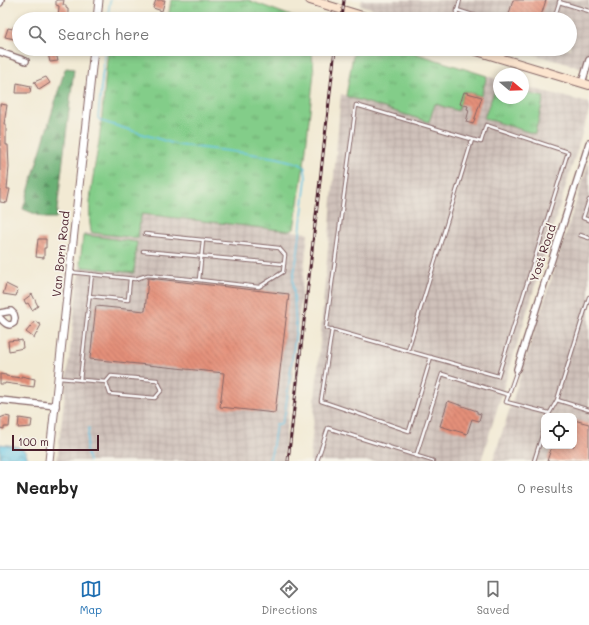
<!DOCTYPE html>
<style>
:root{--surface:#fff;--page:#f6f6f6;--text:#222;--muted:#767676;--line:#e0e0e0;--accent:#1f6fb2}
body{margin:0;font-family:Mali,sans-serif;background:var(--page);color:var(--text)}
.controls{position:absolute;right:12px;bottom:12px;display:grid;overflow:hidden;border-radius:8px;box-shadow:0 2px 6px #0003}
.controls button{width:36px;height:36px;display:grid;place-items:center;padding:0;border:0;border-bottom:1px solid var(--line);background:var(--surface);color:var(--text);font:20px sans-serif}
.compass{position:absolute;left:493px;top:68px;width:36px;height:36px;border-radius:50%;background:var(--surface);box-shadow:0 2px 6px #0003;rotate:109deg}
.scale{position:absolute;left:12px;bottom:10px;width:87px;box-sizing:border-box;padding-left:4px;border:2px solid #4a1f2b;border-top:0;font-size:11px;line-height:14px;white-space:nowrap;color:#4a1f2b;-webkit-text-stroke:3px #f7f3e8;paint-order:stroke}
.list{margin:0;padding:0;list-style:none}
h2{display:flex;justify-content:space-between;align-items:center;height:52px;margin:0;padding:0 16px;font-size:17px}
h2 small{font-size:13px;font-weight:400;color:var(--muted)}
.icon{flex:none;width:22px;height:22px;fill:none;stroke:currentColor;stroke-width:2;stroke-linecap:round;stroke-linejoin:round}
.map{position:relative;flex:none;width:589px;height:461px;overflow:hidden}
.search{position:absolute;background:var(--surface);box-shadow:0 2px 6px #0003;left:12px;right:12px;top:12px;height:44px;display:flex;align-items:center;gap:10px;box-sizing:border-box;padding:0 14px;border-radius:22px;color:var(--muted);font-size:15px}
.sheet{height:108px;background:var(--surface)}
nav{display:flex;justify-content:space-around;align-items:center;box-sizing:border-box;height:56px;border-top:1px solid var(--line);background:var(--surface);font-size:11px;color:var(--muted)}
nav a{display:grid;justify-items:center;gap:2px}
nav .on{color:var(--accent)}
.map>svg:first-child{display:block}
.industrial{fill:url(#industrial-grid);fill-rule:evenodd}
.grass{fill:url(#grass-tufts);stroke:#66765a}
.forest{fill:url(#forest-firs);stroke:#5a6850}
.water{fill:url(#water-waves);stroke:#587288}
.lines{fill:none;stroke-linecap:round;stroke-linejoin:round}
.stream{stroke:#67c6e5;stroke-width:1.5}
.building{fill:url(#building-back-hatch)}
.service-casing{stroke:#856666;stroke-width:4.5}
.minor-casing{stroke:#856666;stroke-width:8}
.tertiary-casing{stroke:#856666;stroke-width:9}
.secondary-casing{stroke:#856666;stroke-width:10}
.service{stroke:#fff;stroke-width:2.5}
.minor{stroke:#fff;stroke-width:5.5}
.tertiary{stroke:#fff;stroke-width:7}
.secondary{stroke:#fce5cf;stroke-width:8}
.rail-casing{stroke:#4a1f2b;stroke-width:3}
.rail{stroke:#f7f3e8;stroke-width:1.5;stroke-dasharray:4.5;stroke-linecap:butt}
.labels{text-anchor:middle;stroke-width:3.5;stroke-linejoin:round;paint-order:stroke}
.street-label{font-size:12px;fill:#4a1f2b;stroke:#f7f3e8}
</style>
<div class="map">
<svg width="589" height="461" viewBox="0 0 589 461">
<defs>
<pattern id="industrial-grid" width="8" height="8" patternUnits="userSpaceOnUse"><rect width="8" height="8" fill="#cfc1ba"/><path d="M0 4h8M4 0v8" fill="none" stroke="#b3a5a0"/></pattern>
<pattern id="grass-tufts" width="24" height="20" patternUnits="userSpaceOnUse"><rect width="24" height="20" fill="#83cd89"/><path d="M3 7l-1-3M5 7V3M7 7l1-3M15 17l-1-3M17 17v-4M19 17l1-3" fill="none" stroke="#6da670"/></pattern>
<pattern id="forest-firs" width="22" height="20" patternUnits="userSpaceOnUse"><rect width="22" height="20" fill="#6ab075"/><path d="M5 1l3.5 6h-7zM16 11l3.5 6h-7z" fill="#598f60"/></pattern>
<pattern id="water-waves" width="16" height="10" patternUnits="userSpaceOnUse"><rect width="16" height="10" fill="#67c6e5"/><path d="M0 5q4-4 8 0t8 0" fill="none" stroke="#57a0ba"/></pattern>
<pattern id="building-back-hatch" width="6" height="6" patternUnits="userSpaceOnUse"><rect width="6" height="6" fill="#e49079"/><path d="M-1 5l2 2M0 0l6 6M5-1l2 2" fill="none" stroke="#bb7563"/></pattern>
</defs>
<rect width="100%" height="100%" fill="#f7f3e8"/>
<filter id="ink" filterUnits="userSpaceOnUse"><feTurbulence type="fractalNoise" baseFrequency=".025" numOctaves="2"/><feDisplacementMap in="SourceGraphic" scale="8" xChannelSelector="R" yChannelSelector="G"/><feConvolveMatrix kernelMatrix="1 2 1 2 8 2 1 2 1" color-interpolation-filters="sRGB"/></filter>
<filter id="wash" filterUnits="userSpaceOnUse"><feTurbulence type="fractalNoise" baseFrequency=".012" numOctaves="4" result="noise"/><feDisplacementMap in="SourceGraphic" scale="16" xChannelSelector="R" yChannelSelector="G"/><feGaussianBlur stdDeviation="0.9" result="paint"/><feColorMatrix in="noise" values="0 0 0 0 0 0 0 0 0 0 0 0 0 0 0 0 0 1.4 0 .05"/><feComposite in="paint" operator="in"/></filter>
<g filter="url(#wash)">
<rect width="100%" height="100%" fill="#f2ead4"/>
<g class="industrial">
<path d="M362 0H589V70L515 49H570V19H409L360 5Z"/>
<path d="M487 76 499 80V98H523V86L589 103V111L481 461H310L341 94 429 122 435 104 464 91 481 96Z"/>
<path d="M589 161V461H493ZM544 416H574V446H544Z"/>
<path d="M138 212 308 233 283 461H57L84 233 135 238Z"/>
</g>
<g class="grass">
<path d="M171 0H248L299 19H168Z"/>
<path d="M108 49H152L160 51 162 49H313L312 54 314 72 305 158 294 229 289 231 142 214 140 221 138 238 93 233 91 232C86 206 95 167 99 141 103 110 105 80 108 49Z"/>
<path d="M354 49H402L487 76 481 96 464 91 458 111 435 104 429 122 346 96Z"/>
<path d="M497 85 499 86V98H523V92L544 97 535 134 484 118Z"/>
<path d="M85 235 137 242 134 273 83 267 80 263 83 236Z"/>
</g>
<path class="forest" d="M67 68 74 69 56 218H45L23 209 65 69Z"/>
<path class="water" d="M0 444C12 446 29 445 27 461H0Z"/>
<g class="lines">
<g class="stream">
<path d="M108 19 110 0"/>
<path d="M105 49 98 118 101 121 178 145 245 153 278 158 300 164 305 168 306 179 298 251 293 279 296 330 285 413 282 422 280 424H276L272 451 269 461"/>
<path d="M89 428 86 450 89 461"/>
</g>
</g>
<g id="blocks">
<g class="building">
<path d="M56 0H64L63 5H66V8L68 9V18L58 17 59 6 56 5Z"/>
<path d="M156 0H165L162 11 153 8Z"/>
<path d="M513 0H546L540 19H526L509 14Z"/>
<path d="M14 26 19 28V40L5 37 8 28 13 29Z"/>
<path d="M47 49H65V51L56 53 58 61 50 62Z"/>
<path d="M46 77 50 83 39 90 34 82Z"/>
<path d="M17 83 31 86 30 93H16Z"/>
<path d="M464 92 482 97 473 124 466 122 469 110 467 109 468 106 460 104Z"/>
<path d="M0 104 7 105 4 124H6V145H8L9 167 7 189H10L7 203 0 202Z"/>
<path d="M38 239H46V248H44V258L36 257Z"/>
<path d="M148 278 289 294 275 413 220 407 224 373 90 359 96 306 145 311Z"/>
<path d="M6 284 18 290 16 296 3 294Z"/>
<path d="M32 294 38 306 32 310 28 303 26 304 24 300Z"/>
<path d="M35 321 41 325 34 338 26 332Z"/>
<path d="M18 340V341L22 340 23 348 9 351 8 341Z"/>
<path d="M0 374 6 375V376L21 378V376L35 379 34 387 5 383V384H0Z"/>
<path d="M448 401 477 411V413L481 414 479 421 472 419 467 434 440 426Z"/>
<path d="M5 416 10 417 9 427H4V429L0 428V418Z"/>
<path d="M19 418 32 420 31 427 18 428Z"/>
<path d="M574 420 589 424V461H547L552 446H574Z"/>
</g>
</g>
</g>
<g filter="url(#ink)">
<use href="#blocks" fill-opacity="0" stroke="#856666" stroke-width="1"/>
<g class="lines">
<defs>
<g id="service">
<path d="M559 2 589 11"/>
<path d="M457 10 485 19"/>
<path d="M455 19 460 0"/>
<path d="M554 19 560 0"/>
<path d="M356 105 481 142 486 125 568 152 498 376 326 328Z"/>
<path d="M589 200 583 218 589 220"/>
<path d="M580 235 589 238"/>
<path d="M143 251 284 264"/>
<path d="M70 272 135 279 148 275 199 280 203 240 145 234"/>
<path d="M199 280 259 287 283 272 285 255 279 248 203 240"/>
<path d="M89 296 128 300 130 279"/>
<path d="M332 329 321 401 409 431 431 357"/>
<path d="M408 350 472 140"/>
<path d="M517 370 506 402 549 413"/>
<path d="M59 378 106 382 111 376 157 380 162 390 155 398 110 394 106 382"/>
<path d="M80 380 92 274"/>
<path d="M557 400 589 410"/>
<path d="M548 416 557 400 589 297"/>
<path d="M416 456 442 374 509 395"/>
<path d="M317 461 328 428 433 461"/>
<path d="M534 461 544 429"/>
</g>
<g id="minor">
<path d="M0 3 1 0"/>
<path d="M0 52 26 61"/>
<path d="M582 83 589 60"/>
<path d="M0 313 11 311 14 314 15 318 14 323C8 328 4 322 0 318"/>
<path d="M517 369 589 143"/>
<path d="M0 400 56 406"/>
</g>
<g id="tertiary">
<path d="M97 19 99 0"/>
<path d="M49 461 94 49"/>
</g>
<g id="secondary">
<path d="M310 0 372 19"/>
<path d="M470 49 589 85"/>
</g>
</defs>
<use href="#service" class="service-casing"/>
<use href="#minor" class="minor-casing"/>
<use href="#tertiary" class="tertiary-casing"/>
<use href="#secondary" class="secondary-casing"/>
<use href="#service" class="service"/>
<use href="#minor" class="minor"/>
<use href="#tertiary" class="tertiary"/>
<use href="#secondary" class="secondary"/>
<defs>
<g id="rail">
<path d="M342 19 344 0"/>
<path d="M288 461 335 49"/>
</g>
</defs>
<use href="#rail" class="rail-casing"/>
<use href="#rail" class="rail"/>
</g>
</g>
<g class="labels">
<g class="street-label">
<text transform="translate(543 253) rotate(-72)" y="4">Yost Road</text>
<text transform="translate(61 254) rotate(-84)" y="4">Van Born Road</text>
</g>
</g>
</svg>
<div class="controls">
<button><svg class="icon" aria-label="locate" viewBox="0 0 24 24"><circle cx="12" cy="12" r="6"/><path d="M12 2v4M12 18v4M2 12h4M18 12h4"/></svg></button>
</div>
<svg class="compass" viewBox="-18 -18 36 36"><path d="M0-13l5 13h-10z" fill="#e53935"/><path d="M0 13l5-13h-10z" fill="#767676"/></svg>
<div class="scale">100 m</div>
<div class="search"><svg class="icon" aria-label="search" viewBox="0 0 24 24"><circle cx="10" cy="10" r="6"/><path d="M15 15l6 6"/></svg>Search here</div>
</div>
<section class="sheet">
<h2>Nearby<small>0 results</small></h2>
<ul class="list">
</ul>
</section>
<nav>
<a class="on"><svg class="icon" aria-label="map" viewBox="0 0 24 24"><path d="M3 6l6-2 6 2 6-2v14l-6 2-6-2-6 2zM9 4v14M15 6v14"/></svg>Map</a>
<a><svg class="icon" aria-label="directions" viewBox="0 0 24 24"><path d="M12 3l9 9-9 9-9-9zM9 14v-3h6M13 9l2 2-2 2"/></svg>Directions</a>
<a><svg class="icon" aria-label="saved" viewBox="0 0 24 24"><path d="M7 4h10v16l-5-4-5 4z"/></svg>Saved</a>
</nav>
